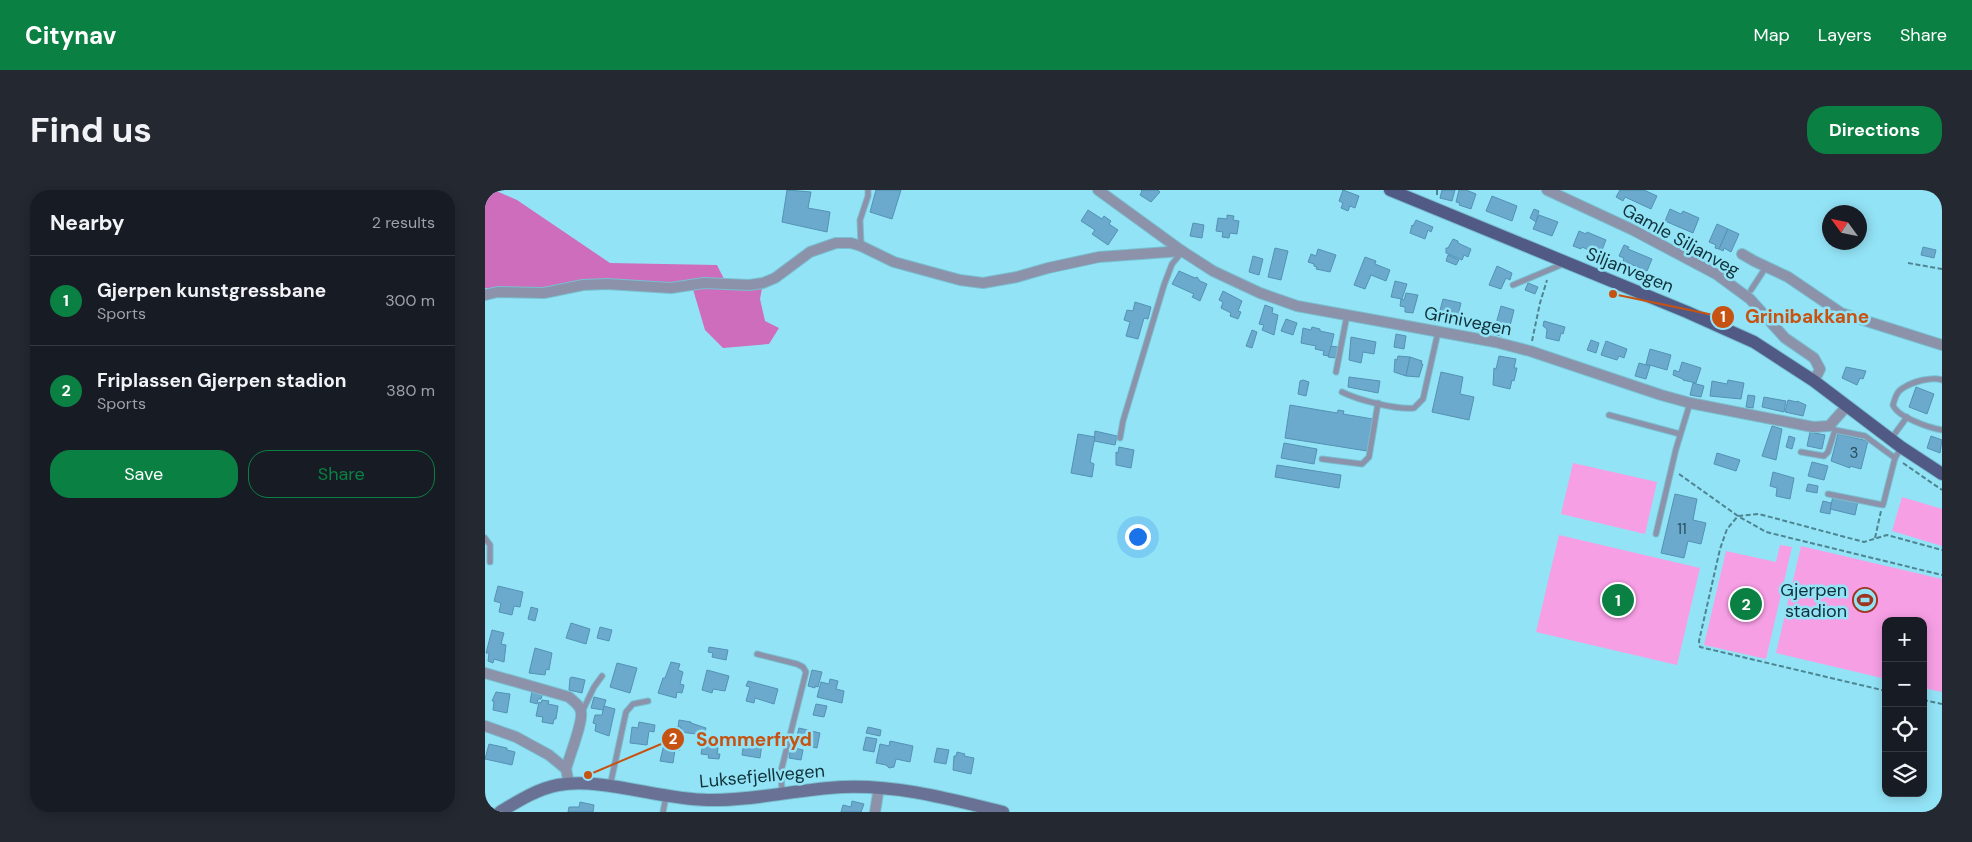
<!DOCTYPE html>
<meta charset="utf-8">
<style>
:root{--surface:#171b24;--page:#242831;--text:#f1f3f6;--muted:#9ea1a6;--line:#363941;--accent:#0b8043}
body{margin:0;font-family:"DM Sans",sans-serif;background:var(--page);color:var(--text)}
.controls{position:absolute;right:15px;bottom:15px;display:grid;overflow:hidden;border-radius:10px;box-shadow:0 2px 12px #0003}
.controls button{width:45px;height:45px;display:grid;place-items:center;padding:0;border:0;border-bottom:1px solid var(--line);background:var(--surface);color:var(--text);font:25px sans-serif}
.compass{position:absolute;left:1337px;top:15px;width:45px;height:45px;border-radius:50%;background:var(--surface);box-shadow:0 2px 12px #0003;rotate:303deg}
.you{position:absolute;left:652px;top:346px;width:18px;height:18px;margin:-12px;border:4px solid #fff;border-radius:50%;background:#1a73e8;box-shadow:0 0 0 8px #1a73e833}
.badge{display:grid;place-items:center;width:32px;height:32px;border-radius:50%;background:var(--accent);color:#fff;font-size:16px;font-weight:700}
.pin{position:absolute;translate:-50% -50%;border:2px solid #fff;box-shadow:0 1px 5px #0006}
.list{margin:0;padding:0;list-style:none}
h2{display:flex;justify-content:space-between;align-items:center;height:65px;margin:0;padding:0 20px;font-size:21px}
h2 small{font-size:16px;font-weight:400;color:var(--muted)}
.list li{display:grid;grid-template-columns:32px 1fr auto;gap:15px;align-items:center;box-sizing:border-box;height:90px;padding:0 20px;border-top:1px solid var(--line)}
.list b{display:block;font-size:19px;white-space:nowrap}
.list p{margin:0;font-size:16px;white-space:nowrap;color:var(--muted)}
.list em{font-size:16px;font-style:normal;color:var(--muted)}
.actions{display:flex;gap:10px;padding:15px 20px}
.actions a{flex:1;padding:11px 0;border:1px solid var(--accent);border-radius:20px;text-align:center;font-size:18px;color:var(--accent)}
.actions .main{background:var(--accent);color:#fff}
.icon{flex:none;width:28px;height:28px;fill:none;stroke:currentColor;stroke-width:2;stroke-linecap:round;stroke-linejoin:round}
.map{position:relative;flex:none;width:1457px;height:622px;overflow:hidden;border-radius:20px}
header{display:flex;align-items:center;gap:30px;box-sizing:border-box;height:70px;padding:0 25px;background:var(--accent);color:#fff}
header strong{font-size:24px}
nav{display:flex;gap:28px;margin-inline-start:auto;font-size:18px}
.intro{display:flex;align-items:center;justify-content:space-between;box-sizing:border-box;height:120px;padding:0 30px}
h1{margin:0;font-size:35px}
.button{padding:12px 22px;border-radius:20px;background:var(--accent);color:#fff;font-size:18px;font-weight:700}
main{display:flex;gap:30px;padding:0 30px}
aside{flex:1;background:var(--surface);border-radius:20px;box-shadow:0 2px 12px #0003}
.map>svg:first-child{display:block}
.green{fill:#f79fe5}
.forest{fill:#cd6dbc}
.building{fill:#6baacd;stroke:#5392b4}
.lines{fill:none;stroke-linecap:round;stroke-linejoin:round}
.service-casing{stroke:#79bfd0;stroke-width:7}
.minor-casing{stroke:#79bfd0;stroke-width:12}
.secondary-casing{stroke:#79bfd0;stroke-width:14}
.primary-casing{stroke:#79bfd0;stroke-width:14}
.path{stroke:#4d8592;stroke-width:2;stroke-dasharray:5 2.5;stroke-linecap:butt}
.service{stroke:#8b92aa;stroke-width:5}
.minor{stroke:#8b92aa;stroke-width:10}
.secondary{stroke:#697194;stroke-width:12}
.primary{stroke:#505a84;stroke-width:12}
.labels{text-anchor:middle;stroke-width:5;stroke-linejoin:round;paint-order:stroke}
.number-label{font-size:15px;fill:#264f5e}
.street-label{font-size:18px;fill:#0f3139;stroke:#93e3f6}
.poi-label{font-size:18px;fill:#0f3139;stroke:#93e3f6;text-anchor:end}
.leader{fill:none;stroke:#c75313;stroke-width:2}
.callout-dot{fill:#c75313;stroke:#93e3f6;stroke-width:2}
.mark-label{font-size:15px;text-anchor:middle;font-weight:bold;fill:#fff}
.callout-label{font-size:19px;text-anchor:middle;font-weight:bold;fill:#c75313;stroke:#93e3f6;stroke-width:5;stroke-linejoin:round;paint-order:stroke}
</style>
<header>
<strong>Citynav</strong>
<nav><a>Map</a><a>Layers</a><a>Share</a></nav>
</header>
<div class="intro"><h1>Find us</h1><a class="button">Directions</a></div>
<main>
<aside>
<h2>Nearby<small>2 results</small></h2>
<ul class="list">
<li><span class="badge">1</span><div><b>Gjerpen kunstgressbane</b><p>Sports</p></div><em>300 m</em></li>
<li><span class="badge">2</span><div><b>Friplassen Gjerpen stadion</b><p>Sports</p></div><em>380 m</em></li>
</ul>
<div class="actions"><a class="main">Save</a><a>Share</a></div>
</aside>
<div class="map">
<svg width="1457" height="622" viewBox="0 0 1457 622">
<rect width="100%" height="100%" fill="#93e3f6"/>
<g class="green">
<path d="M1088 273 1172 292 1160 344 1076 324Z"/>
<path d="M1417 307 1457 319V356L1407 341Z"/>
<path d="M1074 345 1215 378 1192 475 1051 442Z"/>
<path d="M1295 355 1307 357 1281 469 1219 455 1241 361 1291 372Z"/>
<path d="M1316 356 1457 389V502L1438 498V431H1401V489L1291 463Z"/>
</g>
<path class="forest" d="M0 0H9L32 10 125 73 232 75 241 93H278L275 109 280 131 294 138 284 154 238 158 220 140 207 96 25 102 0 98Z"/>
<g class="building">
<path d="M302 0 326 2 323 18 345 22 342 42 297 32Z"/>
<path d="M391 0H416L407 29 385 22Z"/>
<path d="M656 0H673L675 2 666 12 655 5 657 1Z"/>
<path d="M858 0 874 6 870 18 865 16 863 21 856 18 858 13 854 11Z"/>
<path d="M957 0H970L967 11 955 8Z"/>
<path d="M974 0H981L991 4 986 19 974 15 975 13 971 12Z"/>
<path d="M1135 0H1159L1172 6 1166 19 1140 7 1138 11 1131 7Z"/>
<path d="M1007 6 1032 16 1027 31 1001 21Z"/>
<path d="M1049 19 1054 21 1051 32 1045 28Z"/>
<path d="M1185 19 1196 24 1198 21 1214 28 1208 43 1180 31Z"/>
<path d="M603 20 617 29 619 26 626 31 624 34 633 40 623 55 607 44 610 40 596 31Z"/>
<path d="M742 25 749 26 748 30 754 31 752 44 745 43 744 48 737 47 738 42 731 41 733 28 742 29Z"/>
<path d="M1054 25 1073 32 1067 46 1048 39Z"/>
<path d="M931 30 948 37 946 42 943 40 940 49 925 43 927 35 928 36Z"/>
<path d="M708 33 719 35 717 48 705 46Z"/>
<path d="M1232 34 1243 39 1234 59 1230 58 1231 55 1224 52Z"/>
<path d="M1243 39 1254 44 1246 62 1239 58 1238 61 1234 59Z"/>
<path d="M1094 41 1101 44 1102 42 1121 50 1115 65 1097 57 1096 59 1088 56Z"/>
<path d="M968 49 973 51V53L986 59 983 67 979 65 977 70 961 63V58H963Z"/>
<path d="M1139 55 1144 57 1143 59 1167 69 1162 81 1138 71 1139 68 1134 66Z"/>
<path d="M1438 57 1451 60 1449 68 1436 65Z"/>
<path d="M790 58 803 61 796 90 783 87Z"/>
<path d="M833 59 851 65 845 82 831 79 832 77 829 76V74L823 72 826 64 831 66Z"/>
<path d="M963 65 974 70 971 75 961 71Z"/>
<path d="M768 66 778 69 774 85 764 82Z"/>
<path d="M880 67 891 71 890 74 905 80 901 91 886 85 880 99 869 95Z"/>
<path d="M1012 76 1027 83 1025 90 1021 88 1016 99 1004 95Z"/>
<path d="M694 81 710 88 712 87 715 91 722 94 715 111 707 107 709 104 687 94Z"/>
<path d="M910 91 922 94 917 109 906 107Z"/>
<path d="M1043 93 1053 97 1050 104 1040 100Z"/>
<path d="M738 101 757 111 753 121 756 122 753 129 745 126 746 123 736 118 738 112 734 110Z"/>
<path d="M921 103 933 105 928 123 920 122V117L915 116 916 109 919 110Z"/>
<path d="M958 109 976 113 972 129 954 124Z"/>
<path d="M650 112 666 117 663 129 659 128 653 149 641 146 645 132 639 130 642 120 648 121Z"/>
<path d="M780 115 788 118 787 123 793 125 789 145 777 140 779 135 774 134Z"/>
<path d="M1016 116 1029 120 1024 140 1020 139 1017 146 1008 144Z"/>
<path d="M801 129 812 133 808 145 796 141Z"/>
<path d="M1059 131 1080 137 1078 144 1076 143 1074 151 1061 148 1062 139 1058 136Z"/>
<path d="M827 137 835 139V141L849 144 844 166 838 165 839 161 830 159 831 156 816 153 818 138 826 140Z"/>
<path d="M767 140 772 142 767 158 761 156Z"/>
<path d="M911 144 921 146 919 159 909 157Z"/>
<path d="M866 147 891 152 889 164 878 162 876 173 864 170Z"/>
<path d="M1106 150 1114 153 1111 163 1102 160Z"/>
<path d="M1121 151 1142 159 1139 168 1134 166 1132 170 1116 165Z"/>
<path d="M846 156 853 157 851 168 843 167Z"/>
<path d="M1165 159 1186 165 1182 180 1161 174Z"/>
<path d="M913 166 925 167 921 186 909 182 910 169 912 170Z"/>
<path d="M1014 166 1031 169 1029 178H1032L1029 191 1027 190 1025 199 1008 195 1009 178 1011 179Z"/>
<path d="M925 167 937 171 936 174H938L934 187 921 186Z"/>
<path d="M1197 172 1216 178 1211 193 1198 190V189L1188 185 1189 180 1194 182Z"/>
<path d="M1154 173 1165 176 1161 189 1150 186Z"/>
<path d="M1361 177 1381 181 1378 189 1375 188 1372 195 1357 188Z"/>
<path d="M956 182 978 187 975 204 989 207 984 230 947 222Z"/>
<path d="M864 187 895 191 893 203 863 197Z"/>
<path d="M818 190 824 192 821 206 813 204 815 191Z"/>
<path d="M1243 190 1259 193 1256 209 1225 206 1227 191 1242 194Z"/>
<path d="M1208 193 1219 196 1216 207 1205 205Z"/>
<path d="M1431 197 1449 204 1442 224 1424 217Z"/>
<path d="M1263 205 1270 206 1268 218 1261 217Z"/>
<path d="M1279 207 1301 211 1299 222 1277 217Z"/>
<path d="M1303 210 1312 212V211L1321 215 1318 226 1300 222Z"/>
<path d="M805 215 852 223 853 220 859 221 858 224 888 229 882 261 800 248Z"/>
<path d="M1287 236 1297 239 1291 270 1277 266Z"/>
<path d="M610 241 632 246 630 255 609 251Z"/>
<path d="M1325 242 1340 245 1337 259 1322 256Z"/>
<path d="M593 244 610 247 605 272 609 274 607 287 586 283Z"/>
<path d="M1353 244 1383 251 1376 279 1365 276V278L1346 271Z"/>
<path d="M1304 246 1310 248 1307 259 1301 257Z"/>
<path d="M1446 246 1457 250 1455 263 1442 258Z"/>
<path d="M799 253 832 259 829 274 796 268Z"/>
<path d="M634 257 649 260 646 278 631 275V262L633 263Z"/>
<path d="M1232 263 1255 270 1251 281 1229 274Z"/>
<path d="M1327 272 1343 276 1339 290 1323 286Z"/>
<path d="M792 275 856 285 854 298 790 287Z"/>
<path d="M1288 282 1309 288 1305 309 1291 306 1292 298 1285 296Z"/>
<path d="M1323 294 1333 296 1332 303 1321 301Z"/>
<path d="M1190 304 1212 309 1208 330 1221 333 1216 354 1203 351 1199 368 1176 363Z"/>
<path d="M1348 306 1373 311 1370 325 1345 319Z"/>
<path d="M1338 311 1346 313 1345 324 1335 322Z"/>
<path d="M13 396 38 402 35 417 29 416 27 425 14 422 16 413 9 411Z"/>
<path d="M46 417 53 419 50 431 43 429Z"/>
<path d="M86 433 105 439 101 454 81 448Z"/>
<path d="M115 437 127 440 124 451 112 448Z"/>
<path d="M7 440 19 443 16 454 21 455 19 472 9 469 8 473 3 471 4 463H1Z"/>
<path d="M224 457 243 460 241 470 227 467 228 463 223 462Z"/>
<path d="M50 458 67 463 64 480 61 479 60 485 44 483Z"/>
<path d="M186 472 195 474 193 480 198 482 195 494 199 495 197 503 192 502 191 508 173 503 178 488H180Z"/>
<path d="M132 473 152 478 145 503 125 497Z"/>
<path d="M222 480 244 486 240 501 228 499 227 503 217 500Z"/>
<path d="M327 480 337 482 333 497 330 496V498L323 496Z"/>
<path d="M87 487 100 490 97 503 84 500 85 488Z"/>
<path d="M345 489 353 491 351 499 359 501 357 513 332 507 336 492 344 494Z"/>
<path d="M263 491 293 499 289 514 270 508 269 513 261 511 265 497 261 496Z"/>
<path d="M47 501 58 503 56 509H53L52 514 45 512Z"/>
<path d="M11 502 25 504 22 523 8 520 9 511H7Z"/>
<path d="M109 507 121 510 118 520 106 518Z"/>
<path d="M57 510 64 511 63 514 73 516 71 529H69L68 534 57 532 58 527 51 526 54 512 56 513Z"/>
<path d="M331 514 342 516 339 527 328 525Z"/>
<path d="M119 516 130 519 124 546 110 541 111 534 108 533 110 525H117Z"/>
<path d="M194 530 206 532V533L221 538 219 545 195 542 196 537H193Z"/>
<path d="M154 532 170 535 169 542 164 541 162 555 145 553 147 537 153 538Z"/>
<path d="M383 537 396 540 395 546 381 543Z"/>
<path d="M314 538 335 543 332 558 315 554 316 550 311 549Z"/>
<path d="M182 542 190 543 189 546 198 547 195 560H190L188 573 175 571Z"/>
<path d="M381 547 392 549 389 562 378 560Z"/>
<path d="M219 549 234 552 232 564H235L234 569 223 568 224 565 216 564Z"/>
<path d="M261 549 265 551V552L277 554 275 568 257 565 259 551Z"/>
<path d="M405 551 428 556 425 572 411 569 409 577 404 578 401 575 391 573 395 554 404 556Z"/>
<path d="M4 554 22 558V560L30 562 27 575 0 569Z"/>
<path d="M306 557 318 560 316 570 304 568Z"/>
<path d="M452 558 464 560 461 574 449 572Z"/>
<path d="M472 562 480 564 479 566 489 568 486 584 468 580 469 566H471Z"/>
<path d="M367 611 379 614 376 622H356L358 615 366 617Z"/>
<path d="M95 612 109 615 108 622H83L84 617H94Z"/>
</g>
<g class="lines">
<defs>
<g id="service">
<path d="M376 55 375 30 383 6V0"/>
<path d="M1028 95 1078 74"/>
<path d="M1266 100 1281 77"/>
<path d="M851 182 862 125"/>
<path d="M1457 190C1447 186 1427 192 1418 198 1412 201 1410 208 1408 215 1412 227 1445 238 1457 240"/>
<path d="M857 202C873 210 912 220 929 218L938 209 953 142"/>
<path d="M1124 225 1195 244"/>
<path d="M1344 236 1350 240 1380 246 1410 268"/>
<path d="M635 248 638 231 679 95 687 74 697 62"/>
<path d="M1406 249 1422 227"/>
<path d="M1316 262 1339 266 1343 262 1350 240"/>
<path d="M837 269 877 274 884 267 893 213"/>
<path d="M1343 304 1398 315 1410 268 1416 258"/>
<path d="M1171 344 1191 259 1205 213"/>
<path d="M0 348 5 355V372"/>
<path d="M272 464 312 474 318 477 321 482 296 581 297 603"/>
<path d="M97 522 109 497 117 486"/>
<path d="M125 596 141 522 148 514 163 511"/>
<path d="M178 622 181 607"/>
</g>
<g id="minor">
<path d="M613 0 697 61 728 81 775 103 812 116 1010 152 1045 161 1176 205 1205 213 1328 237 1344 236 1362 216"/>
<path d="M1062 0 1148 40 1231 84 1265 109 1300 148 1329 168 1335 179 1329 191"/>
<path d="M1257 64 1269 71 1303 87 1356 123 1457 155"/>
<path d="M0 105 13 102 59 103 98 95 122 94 186 98 219 93 264 95 278 93 290 88 325 62 351 53H366L376 56 409 72 475 90 498 93 532 87 563 78 614 67 697 61"/>
<path d="M0 483 84 507C89 512 95 515 96 522 98 533 84 567 81 579"/>
<path d="M0 536 31 547 64 565 81 579 84 594"/>
<path d="M390 622 394 597"/>
</g>
<path id="secondary" d="M15 622C33 611 52 599 73 595 117 587 176 610 223 610 268 611 313 599 358 597 414 595 464 609 518 622"/>
<path id="primary" d="M905 0 1202 122 1269 152 1329 191 1416 257 1457 284"/>
</defs>
<use href="#service" class="service-casing"/>
<use href="#minor" class="minor-casing"/>
<use href="#secondary" class="secondary-casing"/>
<use href="#primary" class="primary-casing"/>
<g class="path">
<path d="M952 0V6"/>
<path d="M1423 73 1457 79"/>
<path d="M1047 151 1055 113 1062 90"/>
<path d="M1418 273 1457 300"/>
<path d="M1194 284 1253 326 1281 342 1457 385"/>
<path d="M1390 348 1396 321"/>
<path d="M1401 501 1215 457 1214 451 1235 359 1242 339 1253 326 1274 324 1379 352 1402 345 1457 360"/>
<path d="M1438 510 1457 514"/>
</g>
<use href="#service" class="service"/>
<use href="#minor" class="minor"/>
<use href="#secondary" class="secondary"/>
<use href="#primary" class="primary"/>
</g>
<defs>
<symbol id="stadium-ring" viewBox="-11 -11 22 22"><circle r="9.5" fill="#93e3f6" stroke="#9e351e" stroke-width="1.5"/><path d="M0-5a6.5 5 0 1 0 0 10a6.5 5 0 1 0 0-10ZM-3.5-1.8h7v3.6h-7Z" fill="#9e351e"/></symbol>
</defs>
<g fill-rule="evenodd">
<use href="#stadium-ring" x="1366" y="396" width="28" height="28"/>
</g>
<g class="labels">
<g class="number-label">
<text x="1369" y="268">3</text>
<text x="1197" y="344">11</text>
</g>
<g class="street-label">
<text transform="translate(1196 50) rotate(29)" y="6">Gamle Siljanveg</text>
<text transform="translate(1145 80) rotate(22)" y="6">Siljanvegen</text>
<text transform="translate(983 131) rotate(11)" y="6">Grinivegen</text>
<text transform="translate(277 586) rotate(-5)" y="6">Luksefjellvegen</text>
</g>
<g class="poi-label">
<text x="1362" y="406">Gjerpen<tspan x="1362" dy="21">stadion</tspan></text>
</g>
</g>
<path class="leader" d="M1128 104L1238 127M103 585L188 549"/>
<g class="callout-dot">
<circle cx="1128" cy="104" r="5"/>
<circle cx="103" cy="585" r="5"/>
<circle cx="1238" cy="127" r="12"/>
<circle cx="188" cy="549" r="12"/>
</g>
<g class="mark-label">
<text x="1238" y="132">1</text>
<text x="188" y="554">2</text>
</g>
<g class="callout-label">
<text x="1322" y="133">Grinibakkane</text>
<text x="269" y="556">Sommerfryd</text>
</g>
</svg>
<div class="controls">
<button>+</button>
<button>−</button>
<button><svg class="icon" aria-label="locate" viewBox="0 0 24 24"><circle cx="12" cy="12" r="6"/><path d="M12 2v4M12 18v4M2 12h4M18 12h4"/></svg></button>
<button><svg class="icon" aria-label="layers" viewBox="0 0 24 24"><path d="M12 4l9 5-9 5-9-5zM3 14l9 5 9-5"/></svg></button>
</div>
<svg class="compass" viewBox="-18 -18 36 36"><path d="M0-13l5 13h-10z" fill="#e53935"/><path d="M0 13l5-13h-10z" fill="#9ea1a6"/></svg>
<div class="you"></div>
<div class="pin badge" style="left:1133px;top:410px">1</div>
<div class="pin badge" style="left:1261px;top:414px">2</div>
</div>
</main>
